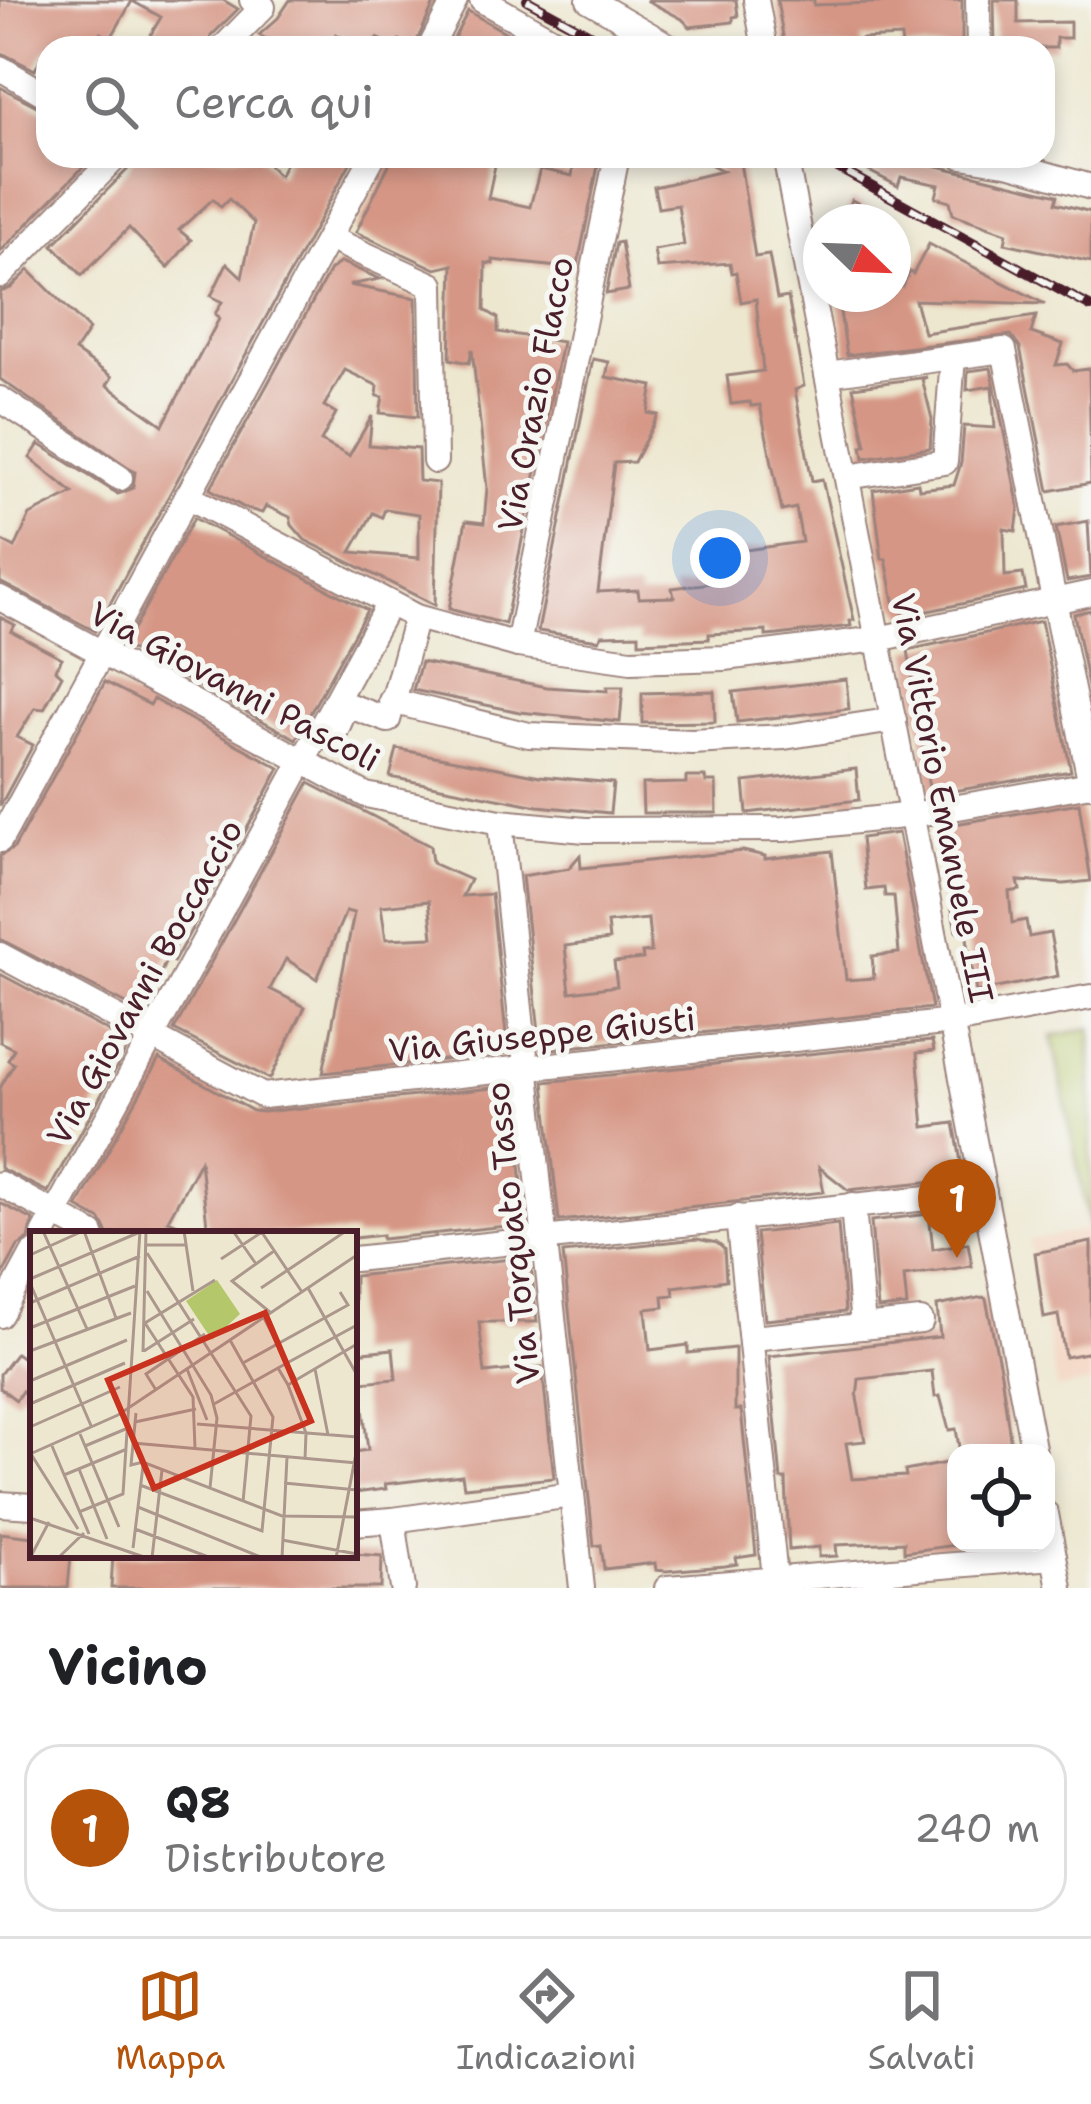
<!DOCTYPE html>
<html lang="it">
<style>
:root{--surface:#fff;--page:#f2f2f2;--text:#202124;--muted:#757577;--line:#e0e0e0;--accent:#b45309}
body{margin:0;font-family:"Shantell Sans",sans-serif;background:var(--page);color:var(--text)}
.controls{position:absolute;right:36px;bottom:36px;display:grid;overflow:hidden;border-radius:24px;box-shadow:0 6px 18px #0003}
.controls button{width:108px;height:108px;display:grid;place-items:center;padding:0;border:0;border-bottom:3px solid var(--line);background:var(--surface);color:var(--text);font:60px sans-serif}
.compass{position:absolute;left:803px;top:204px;width:108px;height:108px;border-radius:50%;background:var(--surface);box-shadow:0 6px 18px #0003;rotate:113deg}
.you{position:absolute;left:720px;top:558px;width:42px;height:42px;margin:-30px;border:9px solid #fff;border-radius:50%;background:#1a73e8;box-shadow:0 0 0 18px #1a73e833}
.badge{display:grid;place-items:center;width:78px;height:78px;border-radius:50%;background:var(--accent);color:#fff;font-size:39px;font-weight:700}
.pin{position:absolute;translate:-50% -99px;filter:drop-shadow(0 3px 6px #0008)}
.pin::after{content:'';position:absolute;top:63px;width:42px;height:36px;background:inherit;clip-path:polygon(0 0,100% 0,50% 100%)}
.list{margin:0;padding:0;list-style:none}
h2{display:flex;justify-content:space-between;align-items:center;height:156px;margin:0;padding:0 48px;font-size:51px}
h2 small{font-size:39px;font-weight:400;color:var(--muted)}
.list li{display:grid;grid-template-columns:78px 1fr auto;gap:36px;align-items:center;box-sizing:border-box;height:168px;margin:0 24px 24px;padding:0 24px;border:3px solid var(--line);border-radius:36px}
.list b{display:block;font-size:45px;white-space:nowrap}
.list p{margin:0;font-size:39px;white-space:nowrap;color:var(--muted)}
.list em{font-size:39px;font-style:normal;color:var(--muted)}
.icon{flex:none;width:66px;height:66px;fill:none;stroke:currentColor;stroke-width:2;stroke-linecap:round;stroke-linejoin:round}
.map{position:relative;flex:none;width:1091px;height:1588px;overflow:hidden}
.search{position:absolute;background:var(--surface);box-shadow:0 6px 18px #0003;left:36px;right:36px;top:36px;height:132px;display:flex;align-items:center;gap:30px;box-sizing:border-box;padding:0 42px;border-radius:36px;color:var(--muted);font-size:45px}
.sheet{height:348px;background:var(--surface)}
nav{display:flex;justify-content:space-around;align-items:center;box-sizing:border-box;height:168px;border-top:3px solid var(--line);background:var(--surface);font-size:33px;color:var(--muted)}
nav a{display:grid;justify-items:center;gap:6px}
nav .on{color:var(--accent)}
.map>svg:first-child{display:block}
.built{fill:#f4d4bf}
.green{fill:#b5c76b;stroke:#80734b;stroke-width:3}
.building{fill:#d69685;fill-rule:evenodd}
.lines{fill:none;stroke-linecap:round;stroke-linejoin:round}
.minor-casing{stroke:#9c837d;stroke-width:28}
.minor{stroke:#fff;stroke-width:24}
.rail-casing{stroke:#4a1f2b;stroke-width:10}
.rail{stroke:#f6f6f2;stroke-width:6;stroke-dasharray:18;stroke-linecap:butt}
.labels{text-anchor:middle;stroke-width:10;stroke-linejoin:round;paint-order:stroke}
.street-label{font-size:33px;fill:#4a1f2b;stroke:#f6f6f2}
.inset-road{fill:none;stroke:#ac978d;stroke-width:3}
.view{fill:#c8321e;fill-opacity:0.15;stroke:#c8321e;stroke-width:6}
.inset-edge{fill:none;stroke:#4a1f2b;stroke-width:6}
</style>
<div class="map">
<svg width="1091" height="1588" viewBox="0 0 1091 1588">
<rect width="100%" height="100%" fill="#f6f6f2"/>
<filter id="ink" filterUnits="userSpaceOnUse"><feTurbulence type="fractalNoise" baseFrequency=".00833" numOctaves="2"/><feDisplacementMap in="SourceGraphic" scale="24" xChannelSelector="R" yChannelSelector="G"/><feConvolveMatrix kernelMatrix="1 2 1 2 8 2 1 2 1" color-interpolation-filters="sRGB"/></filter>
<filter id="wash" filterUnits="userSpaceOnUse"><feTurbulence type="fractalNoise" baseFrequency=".004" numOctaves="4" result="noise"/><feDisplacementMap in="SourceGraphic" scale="48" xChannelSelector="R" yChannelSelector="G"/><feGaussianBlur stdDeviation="2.7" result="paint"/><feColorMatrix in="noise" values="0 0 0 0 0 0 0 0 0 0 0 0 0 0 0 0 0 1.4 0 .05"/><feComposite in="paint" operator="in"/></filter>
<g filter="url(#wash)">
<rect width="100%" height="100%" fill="#ede7cf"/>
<path class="built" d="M1091 1230V1383L1057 1389 1029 1240Z"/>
<path class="green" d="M1091 1028V1230H1090L1052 1036Z"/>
<g id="blocks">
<g class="building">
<path d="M0 0H223L238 9 211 36 207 48H143L161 17 132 1 111 38 101 33 90 46 84 41 78 48H46L35 70 0 52Z"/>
<path d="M290 0H436L414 47 400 40 393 45 377 38 371 48H362L336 34 328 48H283L259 35 278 18Z"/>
<path d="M646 0H736L738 16 733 17V22L690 27 682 19Z"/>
<path d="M777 0H814V5L962 0V48H902L901 37 861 39 863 48H785Z"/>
<path d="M994 0H1018V23L1070 22V38H1056V48H995Z"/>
<path d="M468 11 473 14 533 48H449Z"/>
<path d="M0 87 48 112V156H94L0 252Z"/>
<path d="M133 156H260L279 176 289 156H354L95 631 0 582V540L15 548 30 515 73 493 30 458 39 444 118 494 133 488 135 472 0 379V292L11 288 29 270 89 330 75 351 112 377 107 385 163 425 219 319 215 314 222 302 211 296 227 263 242 277 254 223 229 199 221 207 213 199 179 230 191 240 168 268 129 228 82 275 53 245 129 168Z"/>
<path d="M393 156H497L488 198 530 207 540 169 572 176 575 156H600L577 269 493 260V264L486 263 485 310 498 318V332L562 342 505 624 449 609 466 521 484 523 487 488 472 349 469 363 450 359 453 265 436 269 356 232Z"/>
<path d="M695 156H739L755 257 769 255 777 299 788 297 804 386 795 390 812 481 822 479 854 620 850 621 851 626 778 635 766 636V631L709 634V639L639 642V634L602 635 599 640 538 631 593 359 609 362 606 377 653 386 648 413 658 415 634 462 614 463 598 592 638 590 639 598 674 597 672 588 720 582 718 554 802 542 796 508 782 511 760 405 751 406 750 402 731 404 727 376 763 371 756 299 741 302 736 272 732 273 730 263 657 268 654 250 684 245 678 205 658 208 654 187 723 171Z"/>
<path d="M840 156H896L1058 195 1056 203 1091 212V262L1005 243 1007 233 953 214 950 201 936 197 939 185 901 177 898 186Z"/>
<path d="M852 200 894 222H840Z"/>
<path d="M621 242 629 290 606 294 616 243Z"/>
<path d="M929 244 1045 304 915 300 924 333 1036 316 1031 333 1063 344 1056 365 1067 364 1073 371 1089 369 1091 483 1049 491 1020 347 1011 335 847 355 837 294H893V287H902L910 272 913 274Z"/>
<path d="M341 262 380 279 349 285 416 298 418 417 380 413 383 397 377 396 378 386 345 370 324 406 336 413 321 441 349 456 372 416 369 445 418 449 419 481 438 483 435 605 305 540 292 525 290 517 266 506 262 513 245 508 210 489 330 270ZM385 509 419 514V558L351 552 373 513 382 517Z"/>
<path d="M991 368 1019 508 1016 531 1004 529 1005 576 1023 574 1026 590 905 616 894 601 886 559H882L873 490 918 483 919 489 954 485 961 463 964 426 995 428 992 386 967 390 968 371Z"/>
<path d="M927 377 922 379 932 419 930 448 864 458 862 446 866 445 853 387Z"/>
<path d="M194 518 367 610 296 739 124 646Z"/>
<path d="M1088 521 1091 577 1067 581 1056 527Z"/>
<path d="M1091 610V701L1074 614Z"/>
<path d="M0 617 15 625 11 631 62 658 55 669 62 675 44 709 35 708 17 737 33 745 0 806Z"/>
<path d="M1041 621 1071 771 930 795 908 650Z"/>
<path d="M421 662 547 687 607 691V687H623L620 722 520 712 413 690Z"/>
<path d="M846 679 849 709 737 722 733 692Z"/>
<path d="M105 682 150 705 153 699 280 768 173 963 175 939 144 1013 0 939V856L14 848Z"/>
<path d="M714 691 715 722 642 723V693Z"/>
<path d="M397 749 540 776 613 783 610 813 538 806 390 777Z"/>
<path d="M856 769 859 800 747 813 744 782Z"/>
<path d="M686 777H705L706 782H716L717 813H643L642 784 686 783Z"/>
<path d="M309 783 430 846 432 863 470 880 462 896 491 894 508 1053 323 1073 354 913 346 911 317 979 286 959 270 989 305 1007 270 1079 174 1030ZM429 901 433 937 386 939 381 906Z"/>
<path d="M1079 803 1091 881 1064 884 1018 881 1020 890 1009 892 1012 923 1026 920 1029 937 1050 933 1058 976 976 992 966 932 956 931 937 827Z"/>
<path d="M898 833 932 1008 541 1050 522 876 569 868 580 855 581 868 743 851 765 856V859L832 851 846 980 874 978 872 956 899 953 894 896H885L884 888 866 890 861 838ZM648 919 651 952 642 953 643 959 614 962 617 986 570 992 565 946 609 940 607 923Z"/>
<path d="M0 974 130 1043 48 1192 0 1168V1088L14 1064 8 1060 14 1049 0 1042Z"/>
<path d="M932 1041 934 1051 917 1053 924 1127 954 1123 964 1178 848 1190 819 1167 824 1192 559 1221 544 1082Z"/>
<path d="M159 1059 253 1111 263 1112 512 1086 526 1224 382 1239V1235L354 1238V1234H208L200 1161 168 1220 201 1234H108L101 1220 77 1207Z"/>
<path d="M0 1203 33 1220 29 1239 18 1246 2 1276Z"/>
<path d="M929 1214 933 1249 968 1243 972 1266 904 1276 907 1306 878 1309 871 1221Z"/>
<path d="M838 1224 845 1312 765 1320 756 1233Z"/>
<path d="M697 1239 717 1243 724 1249 726 1280 673 1287 674 1295 663 1296 664 1307 646 1309 650 1350 688 1345V1353L735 1348V1410H741L756 1555 736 1558 737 1564 725 1566 666 1571 656 1570 655 1563 604 1569 601 1545 594 1546 563 1253Z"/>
<path d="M1091 1242V1352L1065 1357 1058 1315 1044 1318 1035 1253Z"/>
<path d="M530 1257 537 1322H479L485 1373 542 1367 554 1478 464 1487 462 1475 385 1484 386 1489 354 1493V1452L368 1450 360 1382 396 1379 393 1349 354 1353V1276Z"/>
<path d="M983 1297 986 1299 1001 1373 1012 1453H960L956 1429 949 1430 940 1396 935 1397 932 1371 859 1379 857 1398 865 1441 846 1443 852 1479 906 1476 905 1471 956 1461V1545L904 1552V1542L836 1545 837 1556 819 1557V1547L789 1550 786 1479H781L769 1356 940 1337 937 1306Z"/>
<path d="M16 1353 33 1365V1399L22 1391 16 1400 0 1388V1374Z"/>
<path d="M0 1533 33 1537V1555H71L68 1588H0Z"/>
<path d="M354 1554 382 1556 381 1588H111L113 1555Z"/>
</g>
</g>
</g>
<g filter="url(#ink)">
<use href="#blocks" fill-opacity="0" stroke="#9c837d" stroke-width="3"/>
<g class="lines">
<defs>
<g id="minor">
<path d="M482 0 567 48"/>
<path d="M589 0 672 48"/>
<path d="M756 0 765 48"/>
<path d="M978 0 979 48"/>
<path d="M223 48 263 7 252 0"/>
<path d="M430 48 455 0"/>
<path d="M0 68 48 96"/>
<path d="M785 156 1034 1453"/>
<path d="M962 156 1011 164 1091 187"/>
<path d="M329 238 432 285 435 461"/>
<path d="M0 276 117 156"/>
<path d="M827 374 1004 350 1091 785"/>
<path d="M0 399 120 478"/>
<path d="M847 477 945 462 953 357"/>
<path d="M187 496 416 617 518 645 631 661 725 658 878 639 1091 593"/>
<path d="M0 598 366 795 500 822 585 830 784 829 912 815 1091 784"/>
<path d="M518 645 617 156"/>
<path d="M391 701 529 735 692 742 784 737 894 720"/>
<path d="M336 730 347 705 388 720 416 617"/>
<path d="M500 822 582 1588"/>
<path d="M0 840 373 156"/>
<path d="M0 955 263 1096 953 1022 1091 997"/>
<path d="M0 1184 92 1234"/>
<path d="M853 1205 863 1327"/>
<path d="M738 1217 776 1588"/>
<path d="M44 1234 389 603"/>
<path d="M354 1259 984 1192"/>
<path d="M0 1315 33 1254"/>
<path d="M752 1338 921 1321"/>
<path d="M0 1504 33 1506"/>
<path d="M1046 1514 1060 1588"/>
<path d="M354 1523 393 1520"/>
<path d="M403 1588 393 1520 572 1495"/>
<path d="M667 1588 1054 1557"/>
</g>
</defs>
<use href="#minor" class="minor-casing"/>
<use href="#minor" class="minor"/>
<defs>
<g id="rail">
<path d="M527 0 615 48"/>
<path d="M816 156 1091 307"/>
</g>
</defs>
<use href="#rail" class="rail-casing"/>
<use href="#rail" class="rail"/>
</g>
</g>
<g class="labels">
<g class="street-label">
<text transform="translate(535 394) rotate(-79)" y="12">Via Orazio Flacco</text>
<text transform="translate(235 686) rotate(28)" y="12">Via Giovanni Pascoli</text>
<text transform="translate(943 798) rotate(79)" y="12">Via Vittorio Emanuele III</text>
<text transform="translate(144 982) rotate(-61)" y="12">Via Giovanni Boccaccio</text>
<text transform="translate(542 1034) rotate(-6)" y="12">Via Giuseppe Giusti</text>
<text transform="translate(512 1233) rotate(-96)" y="12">Via Torquato Tasso</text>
</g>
</g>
<g transform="translate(30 1231)">
<rect width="327" height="327" fill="#ede7cf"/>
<path d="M187 49 210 83 182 109 156 70Z" fill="#b5c76b"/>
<path class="inset-road" d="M13 0 57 98M54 0 86 87M154 0 163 60M203 0 226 33M231 0 272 61M117 14H156M117 22 221 185 213 271M0 24 53 0M191 28 232 1M0 48 110 1M0 52 62 197M231 57 316 0M278 57 327 144M117 60 181 164 187 187 180 257M0 72 110 25M241 82 202 50 244 20M234 87 257 132 327 94M0 97 105 55M0 120 101 82M114 120 164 88M113 121 116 0M213 132 318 74 310 61M257 132 266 149 258 154 248 137ZM157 138 177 189M285 138 298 204M266 149 327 113M0 150 97 109M258 154 276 202 275 228M126 159 116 143 175 103M0 173 95 132M184 173 248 137M106 182 101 234 113 231 252 285 327 286M105 191 166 178M167 193 327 206M0 196 90 156M50 203 89 296M103 212 327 232M22 215 59 303M55 215 98 197M165 217 163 166 115 92 185 49M0 223 88 184 327 24M1 223 48 298M49 238 77 308M34 244 97 218M254 252 327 259M110 254 232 300 243 186 200 109M108 276 233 327M49 281 93 263 110 0M0 287 117 327M105 298 181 327M252 309 327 323M103 317 113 235M0 327 19 291M28 327 54 302M122 327 132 239M252 327 257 226M306 327 327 217"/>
<path class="view" d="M235 82 281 190 124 257 78 149Z"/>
<rect width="327" height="327" class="inset-edge"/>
</g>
</svg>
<div class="controls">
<button><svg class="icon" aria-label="locate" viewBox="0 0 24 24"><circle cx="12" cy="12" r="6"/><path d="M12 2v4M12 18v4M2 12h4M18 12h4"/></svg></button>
</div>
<svg class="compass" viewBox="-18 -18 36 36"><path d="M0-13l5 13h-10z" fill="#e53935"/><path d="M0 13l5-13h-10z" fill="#757577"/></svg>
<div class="you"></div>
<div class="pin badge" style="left:957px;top:1258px">1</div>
<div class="search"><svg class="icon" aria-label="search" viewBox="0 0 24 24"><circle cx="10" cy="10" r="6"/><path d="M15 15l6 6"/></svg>Cerca qui</div>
</div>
<section class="sheet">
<h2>Vicino<small></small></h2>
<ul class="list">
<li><span class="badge">1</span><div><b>Q8</b><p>Distributore</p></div><em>240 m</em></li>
</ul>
</section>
<nav>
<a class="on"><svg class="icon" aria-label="map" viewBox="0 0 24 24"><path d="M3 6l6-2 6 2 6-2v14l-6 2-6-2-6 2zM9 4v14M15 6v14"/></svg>Mappa</a>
<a><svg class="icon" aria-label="directions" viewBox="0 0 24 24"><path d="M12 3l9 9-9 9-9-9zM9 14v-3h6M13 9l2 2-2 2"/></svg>Indicazioni</a>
<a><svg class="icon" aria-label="saved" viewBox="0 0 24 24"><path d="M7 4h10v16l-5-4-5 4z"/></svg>Salvati</a>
</nav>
